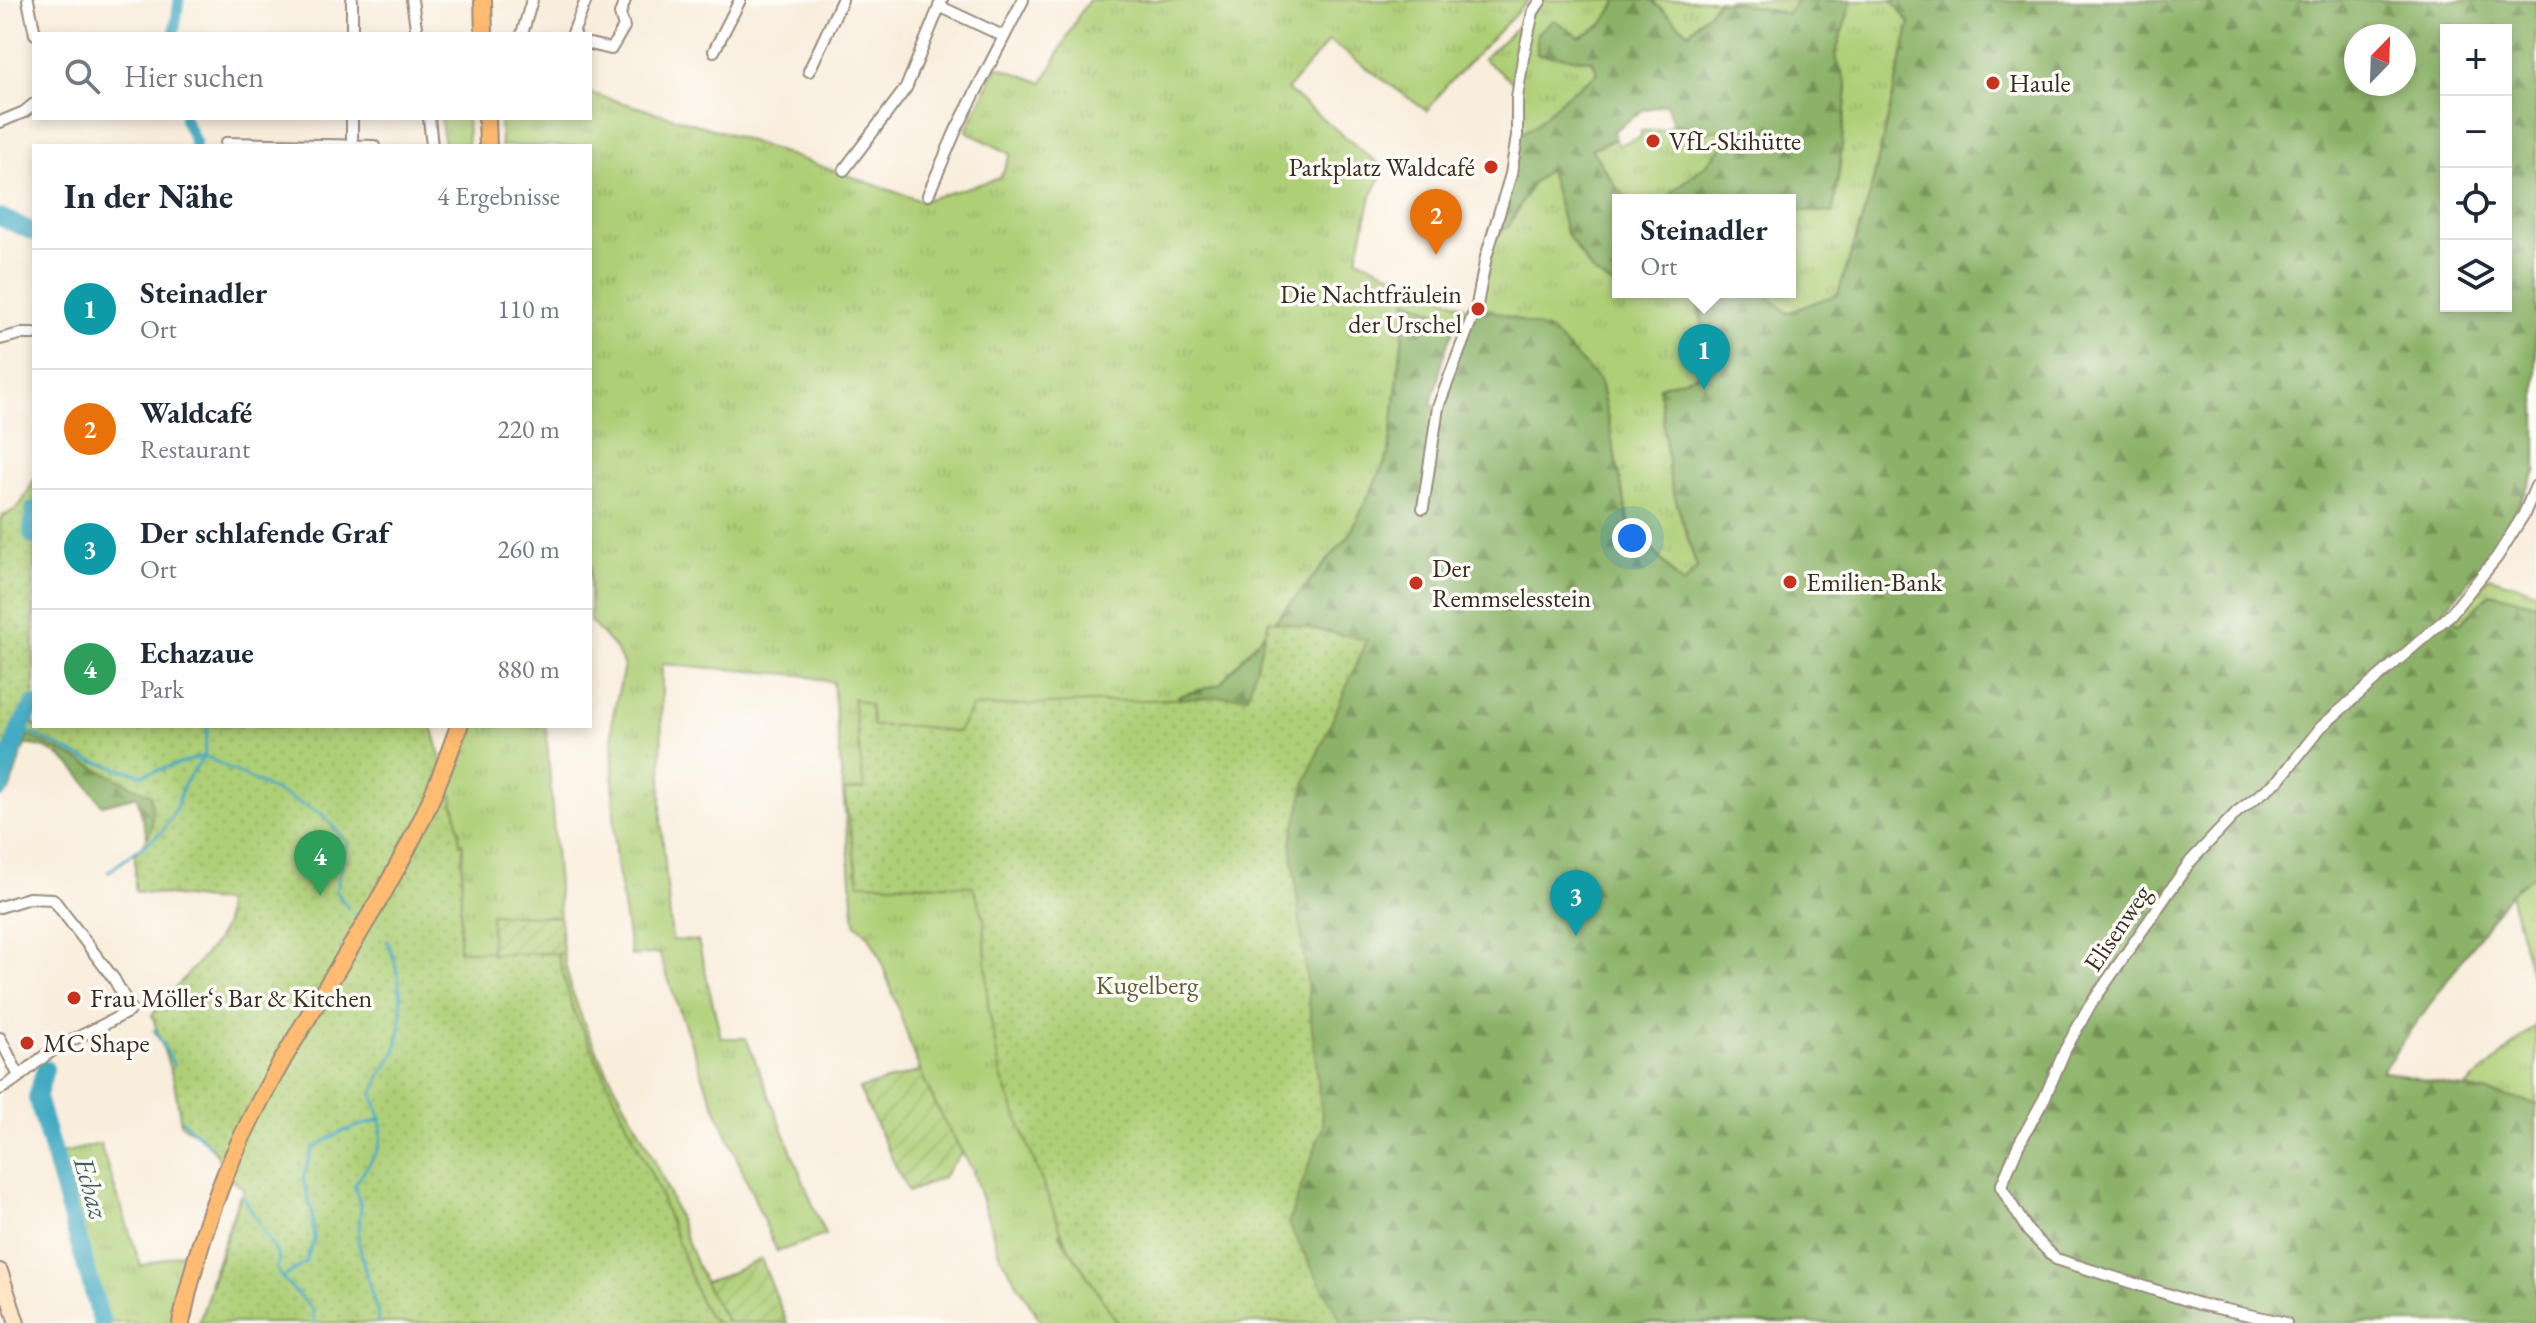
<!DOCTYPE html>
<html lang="de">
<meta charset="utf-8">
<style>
:root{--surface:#fff;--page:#f2f2f3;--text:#1f2937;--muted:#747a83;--line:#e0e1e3;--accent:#c8321e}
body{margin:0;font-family:"EB Garamond",serif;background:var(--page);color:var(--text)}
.controls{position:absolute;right:24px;top:24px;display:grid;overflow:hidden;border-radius:0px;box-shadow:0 4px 12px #0003}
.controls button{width:72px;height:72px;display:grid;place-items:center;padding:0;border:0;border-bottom:2px solid var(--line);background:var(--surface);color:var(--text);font:40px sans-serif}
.compass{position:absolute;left:2344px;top:24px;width:72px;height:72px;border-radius:50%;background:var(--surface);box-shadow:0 4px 12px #0003;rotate:23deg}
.you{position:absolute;left:1632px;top:538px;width:28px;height:28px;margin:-20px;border:6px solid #fff;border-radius:50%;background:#1a73e8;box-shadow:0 0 0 12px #1a73e833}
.badge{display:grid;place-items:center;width:52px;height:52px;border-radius:50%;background:var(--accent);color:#fff;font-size:26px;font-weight:700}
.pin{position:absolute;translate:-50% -66px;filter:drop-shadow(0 2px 4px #0008)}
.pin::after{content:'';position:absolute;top:42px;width:28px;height:24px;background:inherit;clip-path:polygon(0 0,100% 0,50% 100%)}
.popup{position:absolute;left:1612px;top:194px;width:184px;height:104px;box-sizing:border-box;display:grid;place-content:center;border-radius:0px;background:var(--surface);filter:drop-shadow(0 2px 6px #0005);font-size:26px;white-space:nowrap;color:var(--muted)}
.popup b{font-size:30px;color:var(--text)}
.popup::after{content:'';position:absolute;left:50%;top:100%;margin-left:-16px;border:16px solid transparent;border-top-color:var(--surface)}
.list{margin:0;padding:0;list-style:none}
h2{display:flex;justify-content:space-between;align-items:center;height:104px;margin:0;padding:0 32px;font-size:34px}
h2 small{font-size:26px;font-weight:400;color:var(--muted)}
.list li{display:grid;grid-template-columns:52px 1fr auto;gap:24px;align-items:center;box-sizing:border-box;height:120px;padding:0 32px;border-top:2px solid var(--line)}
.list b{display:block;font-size:30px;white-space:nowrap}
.list p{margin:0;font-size:26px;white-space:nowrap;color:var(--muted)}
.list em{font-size:26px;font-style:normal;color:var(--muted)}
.icon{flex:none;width:44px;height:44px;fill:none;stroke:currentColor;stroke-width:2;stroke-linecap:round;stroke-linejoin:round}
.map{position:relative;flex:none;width:2536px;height:1323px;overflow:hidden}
.search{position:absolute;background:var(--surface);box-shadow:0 4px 12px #0003;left:32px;top:32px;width:560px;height:88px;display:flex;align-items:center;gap:20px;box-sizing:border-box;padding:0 28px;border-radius:0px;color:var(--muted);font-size:30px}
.panel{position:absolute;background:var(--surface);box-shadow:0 4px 12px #0003;left:32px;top:144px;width:560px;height:584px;border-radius:0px}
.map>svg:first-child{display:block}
.grass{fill:url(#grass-tufts);stroke:#757c4a;stroke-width:2}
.forest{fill:url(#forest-firs);stroke:#636e43;stroke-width:2;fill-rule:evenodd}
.park{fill:url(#park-dots);stroke:#757c4a;stroke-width:2}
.garden{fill:url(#garden-furrows);stroke:#757c4a;stroke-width:2}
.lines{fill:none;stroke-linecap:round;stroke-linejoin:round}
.stream{stroke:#43aac3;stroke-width:3}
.canal{stroke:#43aac3;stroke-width:11}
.river{stroke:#43aac3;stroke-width:18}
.minor-casing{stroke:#9a8c7d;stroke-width:14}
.secondary-casing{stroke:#9a8c7d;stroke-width:18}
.primary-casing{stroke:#9a8c7d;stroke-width:20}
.minor{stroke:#fff;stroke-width:10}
.secondary{stroke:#ffe4c6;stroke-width:14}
.primary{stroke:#febb71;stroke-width:16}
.poi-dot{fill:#c8321e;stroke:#fdfcf7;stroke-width:3}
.labels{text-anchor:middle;stroke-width:7;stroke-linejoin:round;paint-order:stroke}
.poi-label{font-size:26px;fill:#3b2a1e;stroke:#fdfcf7;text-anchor:start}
.street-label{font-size:26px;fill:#3b2a1e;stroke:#fdfcf7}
.park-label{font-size:26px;fill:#5e5c39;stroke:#fdfcf7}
.water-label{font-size:28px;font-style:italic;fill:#3e5d60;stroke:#fdfcf7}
</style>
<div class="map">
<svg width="2536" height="1323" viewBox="0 0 2536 1323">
<defs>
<pattern id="grass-tufts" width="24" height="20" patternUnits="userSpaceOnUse" patternTransform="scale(2)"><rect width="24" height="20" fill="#afcf77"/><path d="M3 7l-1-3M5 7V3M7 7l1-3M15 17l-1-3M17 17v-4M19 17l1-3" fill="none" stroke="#97b266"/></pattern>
<pattern id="forest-firs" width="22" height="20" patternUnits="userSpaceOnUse" patternTransform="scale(2)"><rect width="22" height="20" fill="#8bb268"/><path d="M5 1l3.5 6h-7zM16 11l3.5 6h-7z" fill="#739155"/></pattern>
<pattern id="park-dots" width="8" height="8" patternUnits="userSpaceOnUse" patternTransform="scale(2)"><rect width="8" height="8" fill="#afcf77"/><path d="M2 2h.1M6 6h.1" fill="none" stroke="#97b266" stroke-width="1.8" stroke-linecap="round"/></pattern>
<pattern id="garden-furrows" width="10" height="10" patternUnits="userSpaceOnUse" patternTransform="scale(2)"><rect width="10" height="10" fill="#afcf77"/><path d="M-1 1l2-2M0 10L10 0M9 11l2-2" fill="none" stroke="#97b266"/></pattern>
</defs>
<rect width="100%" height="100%" fill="#fdfcf7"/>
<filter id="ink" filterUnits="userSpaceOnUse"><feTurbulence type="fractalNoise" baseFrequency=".0125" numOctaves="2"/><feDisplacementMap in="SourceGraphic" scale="16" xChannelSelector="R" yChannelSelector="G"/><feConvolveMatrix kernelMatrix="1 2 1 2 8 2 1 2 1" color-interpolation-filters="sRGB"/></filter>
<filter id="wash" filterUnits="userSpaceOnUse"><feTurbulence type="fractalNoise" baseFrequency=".006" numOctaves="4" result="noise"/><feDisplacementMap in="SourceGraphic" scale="32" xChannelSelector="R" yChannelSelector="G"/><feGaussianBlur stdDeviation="1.8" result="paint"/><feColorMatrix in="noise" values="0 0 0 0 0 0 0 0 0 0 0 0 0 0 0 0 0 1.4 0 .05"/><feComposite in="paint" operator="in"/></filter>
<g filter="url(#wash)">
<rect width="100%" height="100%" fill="#f9eddc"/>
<g class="grass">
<path d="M1089 0H1529L1446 86 1427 111 1329 41 1287 90 1385 169 1371 196 1357 258 1475 311 1464 315 1458 322 1407 299 1389 454 1349 536 1220 684 1189 708 1238 1081 1060 1235 1119 1323H1042L1000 1256 972 1169 943 1120 920 1071 879 955 869 936 855 923 833 682 801 675 662 664 661 821 672 940 698 941 721 1038H746L825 1235 777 1252 706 1085 659 953 631 956 615 854 612 720 624 666 616 649 590 621V146H501L500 118H590V93L726 133 921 201 1000 178 1011 154 966 131 997 66 1043 83 1077 18Z"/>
<path d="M1541 0H1618L1602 25 1580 37 1537 54 1593 60 1598 73 1566 96 1534 126 1517 136 1518 86 1483 59 1533 12Z"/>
<path d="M1651 0H1719L1689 33Z"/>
<path d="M1727 0H1797L1787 14Z"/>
<path d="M1852 0H1892L1910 23 1869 198 1838 295 1787 313 1763 292H1790V209L1833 213 1840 166 1847 85 1835 55Z"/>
<path d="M441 118H467L468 146H444Z"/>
<path d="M1673 123 1699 134 1722 129 1731 137 1707 164 1672 192V200H1631L1619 191 1591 149 1615 139 1618 145 1641 137V131L1665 130Z"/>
<path d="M1549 168 1566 232 1593 273 1618 288V292H1625L1643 303 1655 292H1696V299L1715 369 1670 481 1697 568 1683 585 1629 523 1600 381 1479 306 1494 236 1509 225 1532 184Z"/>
<path d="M2489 577 2536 591V604L2490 593 2459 624 2453 619Z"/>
<path d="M475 726H546L560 917 491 914 492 954 563 953C577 1037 629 1100 662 1177 683 1225 697 1279 728 1323H199L211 1295 210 1282 239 1196 275 1268 433 831Z"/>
<path d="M2536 873V994L2510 893Z"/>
<path d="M2536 1025V1103L2465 1088Z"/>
<path d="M100 1144 141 1266 186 1252 173 1323H110L57 1154Z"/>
</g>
<g class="forest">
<path d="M1618 0H1651L1689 33 1719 0 1787 14 1797 0H1852L1835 55 1847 85 1840 166 1832 213 1790 209V200H1672V192L1707 164 1730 137 1722 129 1699 134 1673 123 1666 104 1643 110 1614 131 1615 139 1591 149 1619 191 1631 200H1618V288L1593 273 1566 232 1549 169 1532 184 1509 225 1493 237 1517 136 1534 126 1566 96 1598 73 1592 60 1537 54V33L1554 20 1580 37 1602 25Z"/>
<path d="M1892 0H2536V472L2496 549 2444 610 2459 624 2490 593 2536 604V873L2510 893 2382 1071 2536 1103V1323H1119L1059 1234 1131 1194 1189 708 1178 696 1220 684 1349 536 1389 454 1407 299 1458 322 1447 345 1431 405 1438 407 1477 305 1552 332 1600 381 1629 523 1683 585 1697 568 1670 481 1659 387 1715 369 1696 299V292H1763L1787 313 1838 294 1869 198 1910 23ZM2446 30H2506V306H2446ZM2356 36H2404V84H2356Z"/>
<path d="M34 726 196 750 155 846 147 837 137 796 102 805C85 781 64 748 31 745 22 744 10 748 0 749Z"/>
</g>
<g class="park">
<path d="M34 479V726H432L456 811 460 843 463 844 459 951 557 952 573 1010 655 1182 700 1301 708 1315 717 1323H199L232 1220 244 1189 223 1173 217 1154 203 1138 181 1124 174 1081 152 1015 215 943 225 924V902L135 891V853C156 831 153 824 151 795L28 735 9 791 2 789 0 784V522L2 516C21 510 26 496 34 479Z"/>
<path d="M1269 620 1367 640 1306 780 1291 843 1323 1126 1288 1224 1342 1323H1118L1066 1243 1001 1076 988 1005 984 918 973 886 859 883 844 791 864 789 853 698 870 705 873 726H915L958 732 972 707 1248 696Z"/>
</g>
<g class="garden">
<path d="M491 914 560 917 563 953 491 954Z"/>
<path d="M920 1071 943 1120 962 1152 942 1178 908 1192 859 1089Z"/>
<path d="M761 1259 787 1323H728L704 1282 724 1276Z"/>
</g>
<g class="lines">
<g class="stream">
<path d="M20 727 82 758 142 775 204 756 208 726"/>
<path d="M108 872 162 832 175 811 184 784 204 756 322 814 347 842 336 891 348 908"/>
<path d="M354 913 361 920"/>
<path d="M154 1030 174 1065"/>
<path d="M182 1120 211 1147"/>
<path d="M243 1196 279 1257 277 1269 282 1278 312 1309 315 1323"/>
<path d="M282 1278 305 1263 314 1240 312 1211 303 1178 313 1148 343 1131 382 1119"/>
<path d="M378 1323 377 1312 365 1270 358 1240 361 1205 354 1186C379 1149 391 1141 373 1096 376 1088 378 1080 382 1073 386 1066 393 1059 395 1051 406 1020 401 970 387 941"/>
</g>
<g class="canal">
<path d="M174 34 179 0"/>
<path d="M184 118 196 143 194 146"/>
</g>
<g class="river">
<path d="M0 217 34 232"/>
<path d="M34 510 32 533 34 536"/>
<path d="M0 789 20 727 34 705"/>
<path d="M45 1069 37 1098 102 1323"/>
</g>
</g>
</g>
<g filter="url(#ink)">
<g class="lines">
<defs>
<g id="minor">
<path d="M28 0 35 34"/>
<path d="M352 0V34"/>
<path d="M412 0 417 34"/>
<path d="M939 6 1003 36"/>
<path d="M522 34 532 0"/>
<path d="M575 34 573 33 586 0"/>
<path d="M590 44 611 49 624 27 620 14 625 0"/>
<path d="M714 51 740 0"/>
<path d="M809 71 842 0"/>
<path d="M352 118V144"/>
<path d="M429 118 432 146"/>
<path d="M0 122 24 112 34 104"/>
<path d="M226 143 374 146"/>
<path d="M844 170 906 88 942 0"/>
<path d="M928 195 956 130 1023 0"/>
<path d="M0 339 20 334H34"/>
<path d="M1423 508 1438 407 1477 305 1486 257 1511 174 1517 136V98L1523 58 1533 12 1541 0"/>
<path d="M0 907 29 898 53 899 114 979 131 1010C107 1024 81 1035 57 1048 36 1059 21 1079 0 1089"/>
<path d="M0 1038 19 1076"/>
<path d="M2286 1323 2199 1304 2056 1259 2028 1231 2001 1187 2018 1146 2045 1097 2065 1050 2089 1007 2189 863 2237 812 2279 780 2321 727 2450 615 2497 557 2524 514 2536 486"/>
</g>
<path id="secondary" d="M0 1271 17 1323"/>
<g id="primary">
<path d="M483 0 484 34"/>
<path d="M487 118 488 146"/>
<path d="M181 1323C194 1259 213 1198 241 1139 291 1033 363 938 415 833 433 798 446 762 459 726"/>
</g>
</defs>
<use href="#minor" class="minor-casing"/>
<use href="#secondary" class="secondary-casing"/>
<use href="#primary" class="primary-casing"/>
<use href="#minor" class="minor"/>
<use href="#secondary" class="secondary"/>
<use href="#primary" class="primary"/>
</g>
</g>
<g class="poi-dot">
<circle cx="1993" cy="83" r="8"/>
<circle cx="1653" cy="141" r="8"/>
<circle cx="1491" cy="167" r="8"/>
<circle cx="1478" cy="309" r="8"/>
<circle cx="1790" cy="582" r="8"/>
<circle cx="1416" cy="583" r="8"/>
<circle cx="74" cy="998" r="8"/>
<circle cx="27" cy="1043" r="8"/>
</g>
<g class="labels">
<g class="poi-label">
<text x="2009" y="92">Haule</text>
<text x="1669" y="150">VfL-Skihütte</text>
<text x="1475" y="176" text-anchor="end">Parkplatz Waldcafé</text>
<text x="1462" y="303" text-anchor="end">Die Nachtfräulein<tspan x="1462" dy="30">der Urschel</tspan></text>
<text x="1432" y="577">Der<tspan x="1432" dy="30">Remmselesstein</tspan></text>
<text x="1806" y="591">Emilien-Bank</text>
<text x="90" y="1007">Frau Möller‘s Bar &amp; Kitchen</text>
<text x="43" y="1052">MC Shape</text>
</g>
<g class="street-label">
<text transform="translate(2117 928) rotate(-56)" y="9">Elisenweg</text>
</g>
<g class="park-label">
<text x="1147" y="994">Kugelberg</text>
</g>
<g class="water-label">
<text transform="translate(92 1188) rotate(74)" y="10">Echaz</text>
</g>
</g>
</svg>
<div class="controls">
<button>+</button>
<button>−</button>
<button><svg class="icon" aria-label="locate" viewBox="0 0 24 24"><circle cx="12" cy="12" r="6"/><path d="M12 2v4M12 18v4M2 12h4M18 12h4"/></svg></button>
<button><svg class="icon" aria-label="layers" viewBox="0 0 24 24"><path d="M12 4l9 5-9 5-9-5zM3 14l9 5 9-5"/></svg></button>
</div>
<svg class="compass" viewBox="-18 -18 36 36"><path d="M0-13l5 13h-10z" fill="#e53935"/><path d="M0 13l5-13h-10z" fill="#747a83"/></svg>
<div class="you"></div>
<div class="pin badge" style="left:1704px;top:390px;background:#0f9aa8">1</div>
<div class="popup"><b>Steinadler</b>Ort</div>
<div class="pin badge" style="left:1436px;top:255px;background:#e8710a">2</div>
<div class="pin badge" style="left:1576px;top:936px;background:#0f9aa8">3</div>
<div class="pin badge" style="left:320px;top:896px;background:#2e9e5b">4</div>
<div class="search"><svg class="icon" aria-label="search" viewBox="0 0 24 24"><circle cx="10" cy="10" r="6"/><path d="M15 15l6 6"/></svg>Hier suchen</div>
<section class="panel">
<h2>In der Nähe<small>4 Ergebnisse</small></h2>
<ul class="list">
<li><span class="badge" style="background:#0f9aa8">1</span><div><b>Steinadler</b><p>Ort</p></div><em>110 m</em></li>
<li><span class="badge" style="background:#e8710a">2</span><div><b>Waldcafé</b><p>Restaurant</p></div><em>220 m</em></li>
<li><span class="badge" style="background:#0f9aa8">3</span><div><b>Der schlafende Graf</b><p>Ort</p></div><em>260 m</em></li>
<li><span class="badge" style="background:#2e9e5b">4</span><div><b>Echazaue</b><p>Park</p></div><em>880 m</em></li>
</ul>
</section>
</div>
